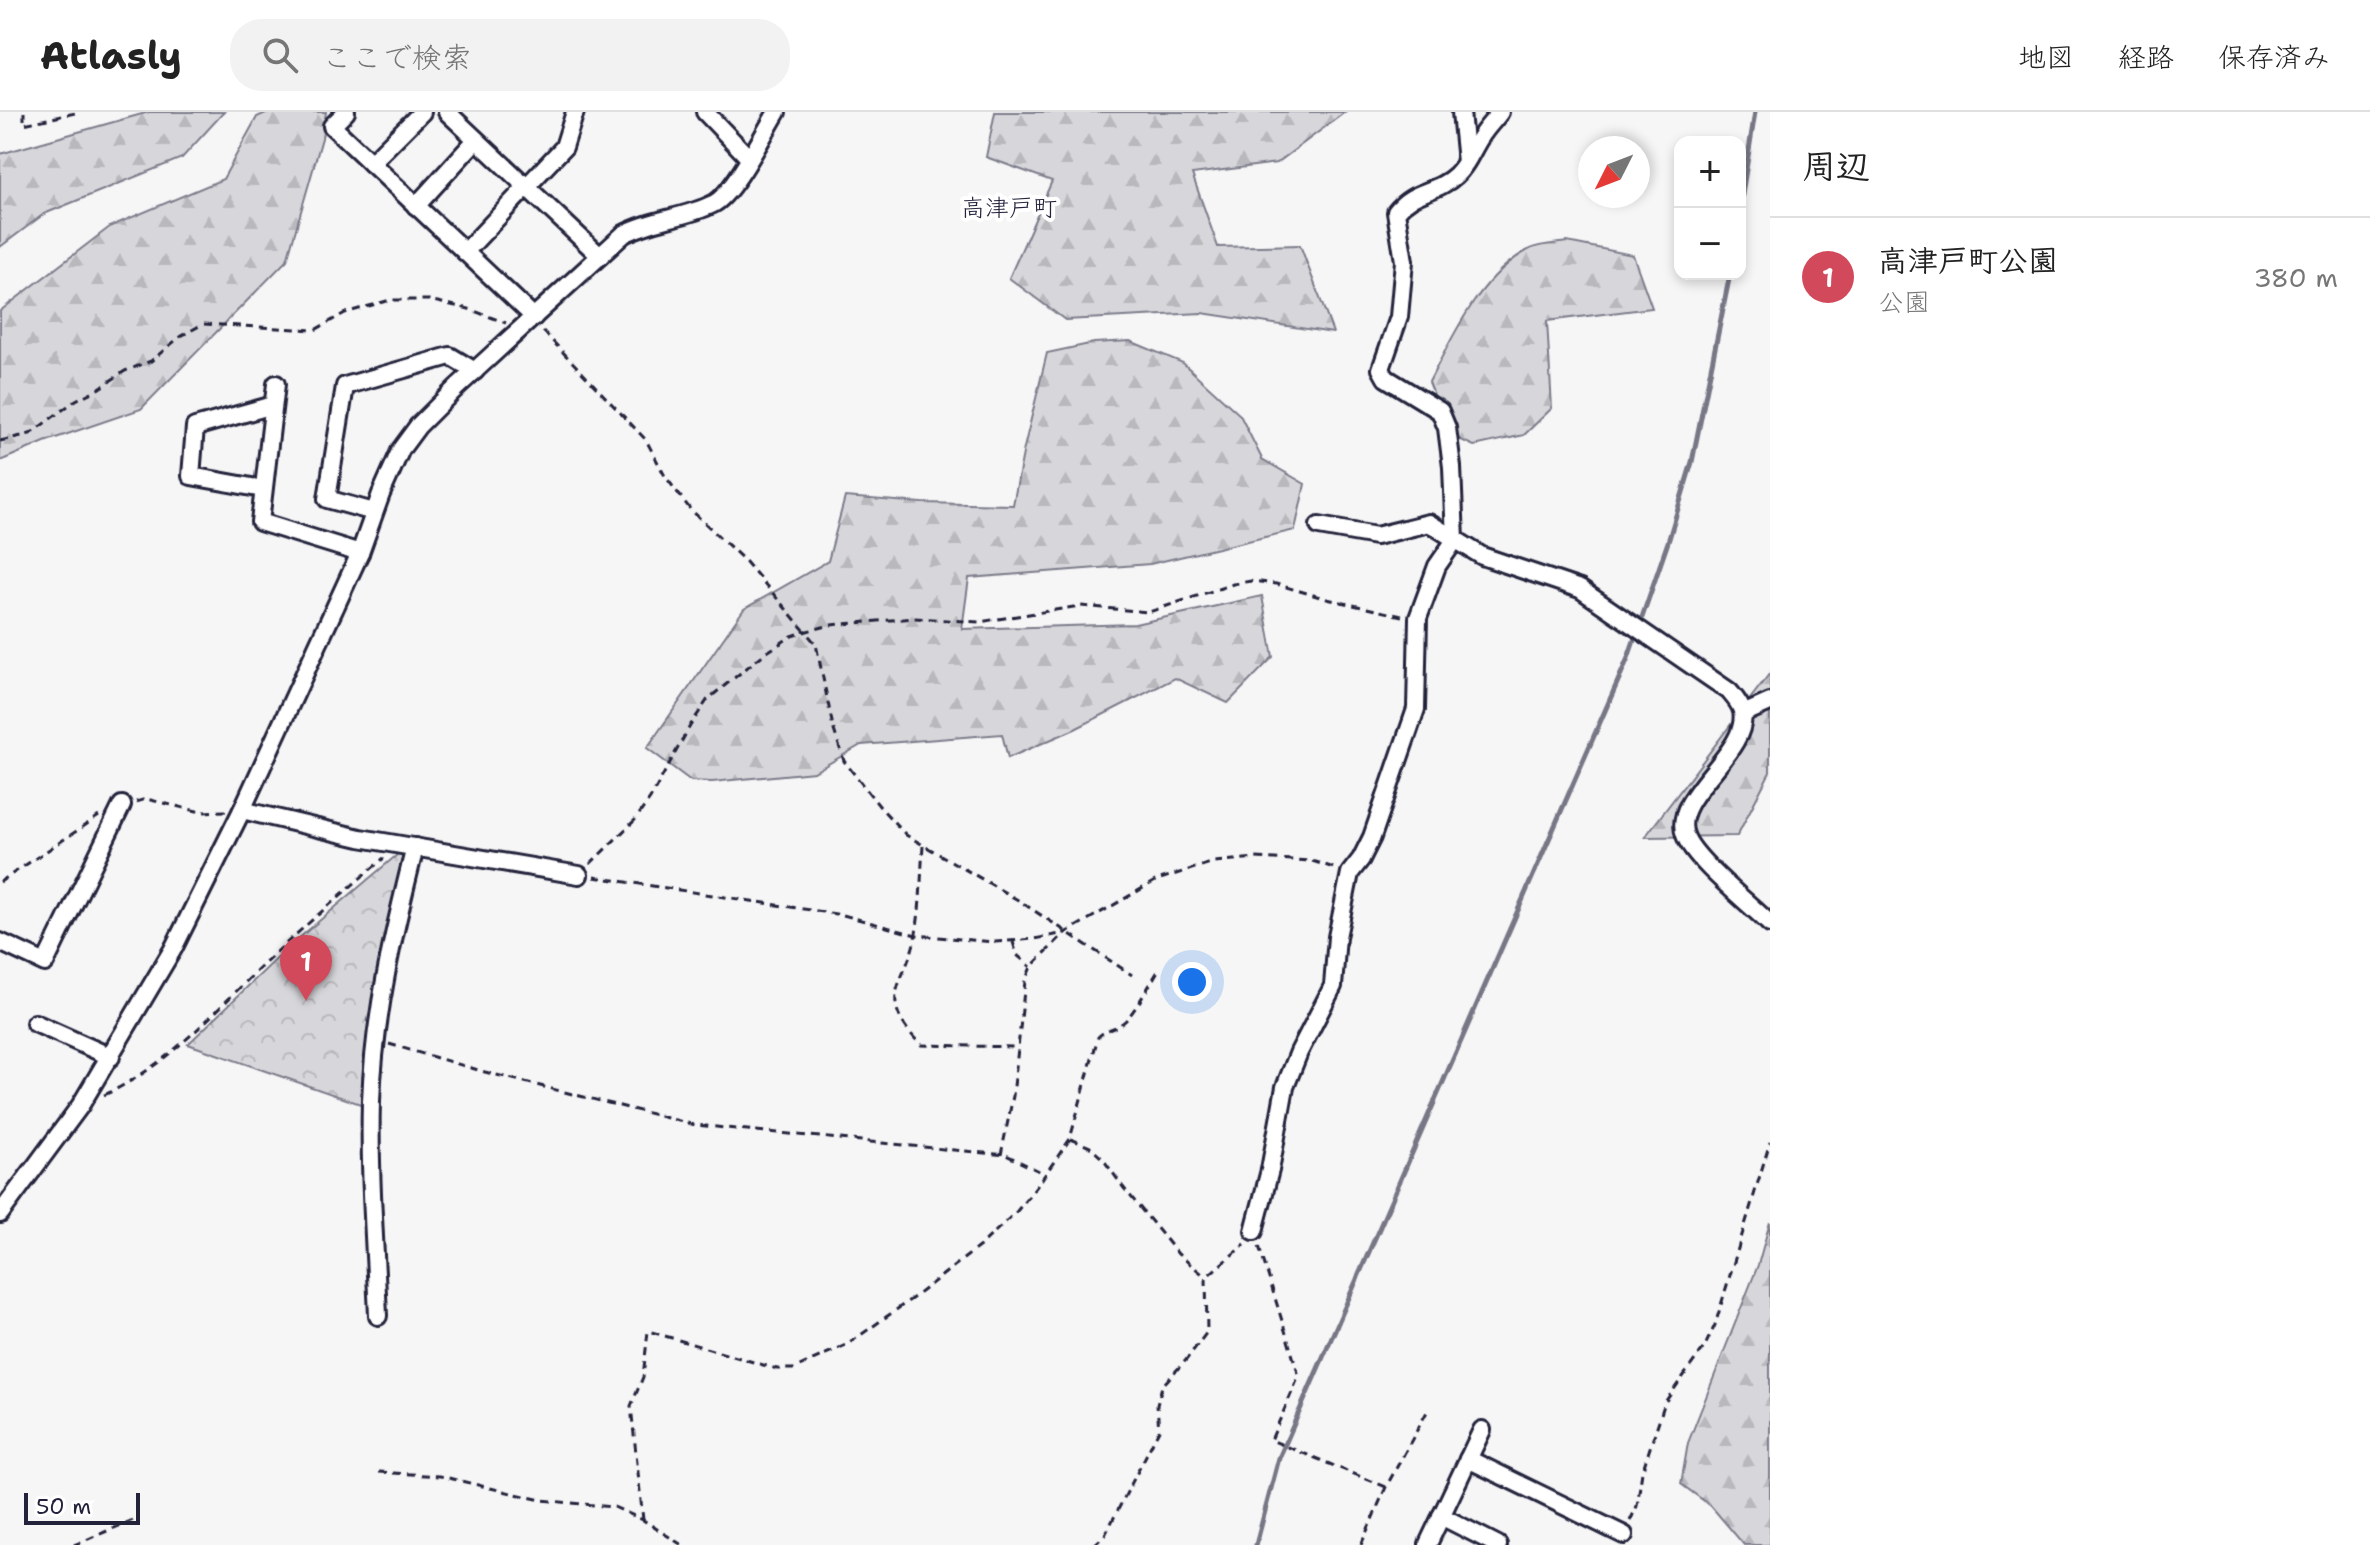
<!DOCTYPE html>
<html lang="ja">
<meta charset="utf-8">
<style>
:root{--surface:#fff;--page:#f2f2f2;--text:#222;--muted:#767676;--line:#e0e0e0;--accent:#d1495b}
body{margin:0;font-family:"Shantell Sans","Klee One",sans-serif;background:var(--page);color:var(--text)}
.controls{position:absolute;right:24px;top:24px;display:grid;overflow:hidden;border-radius:16px;box-shadow:0 4px 12px #0003}
.controls button{width:72px;height:72px;display:grid;place-items:center;padding:0;border:0;border-bottom:2px solid var(--line);background:var(--surface);color:var(--text);font:40px sans-serif}
.compass{position:absolute;left:1578px;top:24px;width:72px;height:72px;border-radius:50%;background:var(--surface);box-shadow:0 4px 12px #0003;rotate:228deg}
.scale{position:absolute;left:24px;bottom:20px;width:116px;box-sizing:border-box;padding-left:8px;border:4px solid #22223b;border-top:0;font-size:22px;line-height:28px;white-space:nowrap;color:#22223b;-webkit-text-stroke:6px #fff;paint-order:stroke}
.you{position:absolute;left:1192px;top:870px;width:28px;height:28px;margin:-20px;border:6px solid #fff;border-radius:50%;background:#1a73e8;box-shadow:0 0 0 12px #1a73e833}
.badge{display:grid;place-items:center;width:52px;height:52px;border-radius:50%;background:var(--accent);color:#fff;font-size:26px;font-weight:700}
.pin{position:absolute;translate:-50% -66px;filter:drop-shadow(0 2px 4px #0008)}
.pin::after{content:'';position:absolute;top:42px;width:28px;height:24px;background:inherit;clip-path:polygon(0 0,100% 0,50% 100%)}
.list{margin:0;padding:0;list-style:none}
h2{display:flex;justify-content:space-between;align-items:center;height:104px;margin:0;padding:0 32px;font-size:34px}
h2 small{font-size:26px;font-weight:400;color:var(--muted)}
.list li{display:grid;grid-template-columns:52px 1fr auto;gap:24px;align-items:center;box-sizing:border-box;height:120px;padding:0 32px;border-top:2px solid var(--line)}
.list b{display:block;font-size:30px;white-space:nowrap}
.list p{margin:0;font-size:26px;white-space:nowrap;color:var(--muted)}
.list em{font-size:26px;font-style:normal;color:var(--muted)}
.icon{flex:none;width:44px;height:44px;fill:none;stroke:currentColor;stroke-width:2;stroke-linecap:round;stroke-linejoin:round}
.map{position:relative;flex:none;width:1770px;height:1433px;overflow:hidden}
header{display:flex;align-items:center;gap:48px;box-sizing:border-box;height:112px;padding:0 40px;background:var(--surface);border-bottom:2px solid var(--line)}
header strong{font-size:38px}
nav{display:flex;gap:44px;margin-inline-start:auto;font-size:28px}
.search{width:560px;height:72px;background:var(--page);display:flex;align-items:center;gap:20px;box-sizing:border-box;padding:0 28px;border-radius:32px;color:var(--muted);font-size:30px}
main{display:flex}
aside{flex:1;background:var(--surface)}
.map>svg:first-child{display:block}
.forest{fill:url(#forest-firs);stroke:#7c7c8b;stroke-width:2}
.park{fill:url(#park-crowns);stroke:#7c7c8b;stroke-width:2}
.lines{fill:none;stroke-linecap:round;stroke-linejoin:round}
.stream{stroke:#767685;stroke-width:5}
.minor-casing{stroke:#22223b;stroke-width:22}
.path{stroke:#22223b;stroke-width:3;stroke-dasharray:8 6;stroke-linecap:butt}
.minor{stroke:#fff;stroke-width:16}
.labels{text-anchor:middle;stroke-width:8;stroke-linejoin:round;paint-order:stroke}
.neighbourhood-label{font-size:24px;fill:#22223b;stroke:#fff}
</style>
<header>
<strong>Atlasly</strong>
<div class="search"><svg class="icon" aria-label="search" viewBox="0 0 24 24"><circle cx="10" cy="10" r="6"/><path d="M15 15l6 6"/></svg>ここで検索</div>
<nav><a>地図</a><a>経路</a><a>保存済み</a></nav>
</header>
<main>
<div class="map">
<svg width="1770" height="1433" viewBox="0 0 1770 1433">
<defs>
<pattern id="forest-firs" width="22" height="20" patternUnits="userSpaceOnUse" patternTransform="scale(2)"><rect width="22" height="20" fill="#d7d7db"/><path d="M5 1l3.5 6h-7zM16 11l3.5 6h-7z" fill="#b8b8bd"/></pattern>
<pattern id="park-crowns" width="20" height="18" patternUnits="userSpaceOnUse" patternTransform="scale(2)"><rect width="20" height="18" fill="#d7d7db"/><path d="M2 6a3 3 0 1 1 6 0M12 15a3 3 0 1 1 6 0" fill="none" stroke="#b8b8bd"/></pattern>
</defs>
<rect width="100%" height="100%" fill="#f6f6f7"/>
<filter id="ink" filterUnits="userSpaceOnUse"><feTurbulence type="fractalNoise" baseFrequency=".0125" numOctaves="2"/><feDisplacementMap in="SourceGraphic" scale="16" xChannelSelector="R" yChannelSelector="G"/><feConvolveMatrix kernelMatrix="1 2 1 2 8 2 1 2 1" color-interpolation-filters="sRGB"/></filter>
<g filter="url(#ink)">
<g class="forest">
<path d="M149 0H224L182 46 44 102 0 135V42Z"/>
<path d="M268 0H326L322 26 287 148 141 297 47 329 0 349V199L111 114 223 67 257 5Z"/>
<path d="M995 0H1345L1277 51 1192 62 1218 135 1300 133 1333 221 1202 201 1065 208 1009 166 1052 69 986 45Z"/>
<path d="M1567 130 1633 143 1652 196 1547 209 1552 296 1524 323 1474 334 1450 323 1429 270C1454 222 1480 163 1530 137 1540 132 1556 132 1567 130Z"/>
<path d="M1130 229 1183 251 1240 303 1262 347 1305 372 1295 418 1150 452 969 466 962 517 1135 512 1262 484 1273 545 1228 591 1175 566 1075 617 1008 646 1002 622 861 633 814 660 712 670 691 669 647 636 744 497 828 449 845 385 922 391 1013 393 1024 336 1047 241 1094 231Z"/>
<path d="M1770 561V660L1737 724 1645 725Z"/>
<path d="M1770 1110V1433H1744L1711 1394 1681 1372 1688 1331 1758 1153Z"/>
</g>
<path class="park" d="M398 742 411 745 369 995 188 932 292 832Z"/>
<g class="lines">
<g class="stream">
<path d="M1740 95 1755 0"/>
<path d="M1256 1433 1279 1346 1628 546 1668 430 1692 350 1730 162"/>
</g>
<defs>
<g id="minor">
<path d="M346 0 332 14 534 205"/>
<path d="M447 0 600 144"/>
<path d="M705 0 749 46"/>
<path d="M1461 0 1466 50"/>
<path d="M371 51 422 0"/>
<path d="M416 94 476 28"/>
<path d="M465 140 564 35 575 0"/>
<path d="M276 272 260 410 360 441"/>
<path d="M263 377 191 364 195 315 273 293"/>
<path d="M374 400 327 387 345 274 450 244 475 259"/>
<path d="M1319 414 1376 424 1429 411 1482 444 1580 477 1729 579C1734 585 1740 591 1742 599 1751 640 1670 684 1685 723 1693 747 1750 792 1770 812"/>
<path d="M1743 602 1770 590"/>
<path d="M242 698 360 726 579 763"/>
<path d="M0 830 45 851 122 693"/>
<path d="M35 911 111 945"/>
<path d="M0 1102 80 994 173 837 242 698 360 441 381 382 401 337 418 314 457 275 624 122C652 107 685 106 713 92 733 83 764 21 777 0"/>
<path d="M1254 1119 1270 1058 1285 975 1299 940 1333 874 1337 825 1350 761 1361 747 1372 725 1416 597 1418 506 1437 454 1455 428 1452 355 1447 316 1440 299 1386 266 1381 257 1399 205 1404 149 1396 100C1414 77 1436 82 1456 63 1469 51 1473 34 1484 20 1489 13 1495 7 1500 0"/>
<path d="M378 1204C375 1132 369 1061 371 989 374 902 394 819 415 735"/>
<path d="M1468 1347 1624 1423"/>
<path d="M1441 1404 1498 1433"/>
<path d="M1428 1432 1482 1318"/>
</g>
</defs>
<use href="#minor" class="minor-casing"/>
<g class="path">
<path d="M24 0V12L80 0"/>
<path d="M543 219 646 328 665 364 690 397 746 450 816 532 833 615 844 649 880 695 906 723 1018 788 1132 863"/>
<path d="M0 329 30 322 76 288 98 277 125 259 151 249 181 224 203 212 315 218 345 201 390 188H429L469 197 506 211"/>
<path d="M136 690 146 687 201 700 226 699"/>
<path d="M923 734C921 762 921 792 916 821 908 872 872 883 921 933L1017 935"/>
<path d="M590 752 635 708 650 687 690 614 708 587 764 542 792 524 807 519 831 513 915 506 979 510 1080 494 1149 500 1233 472 1251 469 1276 472 1327 487 1402 504"/>
<path d="M594 765 843 803 916 823 995 830 1035 827 1065 821 1157 768 1214 750 1255 746 1312 749 1334 756"/>
<path d="M0 770 99 704"/>
<path d="M1013 830 1017 843 1031 855"/>
<path d="M389 932 485 960 695 1013 1006 1043 1045 1062"/>
<path d="M104 983C168 954 214 900 264 852 303 815 343 781 384 746"/>
<path d="M1071 1027 1090 1035 1103 1047 1123 1075 1178 1142 1206 1165"/>
<path d="M1001 1043 1013 984 1025 869 1031 855 1065 821"/>
<path d="M1259 1134 1299 1264 1271 1328 1386 1375"/>
<path d="M379 1360 440 1364 541 1388 614 1395 643 1408 682 1433"/>
<path d="M643 1408 631 1294 643 1265 648 1219 777 1257H793L848 1232 917 1183 980 1134 1017 1099 1037 1074 1070 1027 1098 925C1107 916 1117 917 1126 908 1139 893 1149 873 1160 856"/>
<path d="M1630 1409 1637 1394 1642 1360 1665 1290 1705 1234 1715 1213 1770 1030"/>
<path d="M74 1433 138 1406"/>
<path d="M1094 1433 1105 1423 1159 1318 1157 1293 1162 1274 1186 1248 1207 1220 1206 1165 1245 1132"/>
<path d="M1361 1433 1386 1375 1428 1298"/>
</g>
<use href="#minor" class="minor"/>
</g>
</g>
<g class="labels">
<g class="neighbourhood-label">
<text x="1009" y="104">高津戸町</text>
</g>
</g>
</svg>
<div class="controls">
<button>+</button>
<button>−</button>
</div>
<svg class="compass" viewBox="-18 -18 36 36"><path d="M0-13l5 13h-10z" fill="#e53935"/><path d="M0 13l5-13h-10z" fill="#767676"/></svg>
<div class="scale">50 m</div>
<div class="you"></div>
<div class="pin badge" style="left:306px;top:889px">1</div>
</div>
<aside>
<h2>周辺<small></small></h2>
<ul class="list">
<li><span class="badge">1</span><div><b>高津戸町公園</b><p>公園</p></div><em>380 m</em></li>
</ul>
</aside>
</main>
